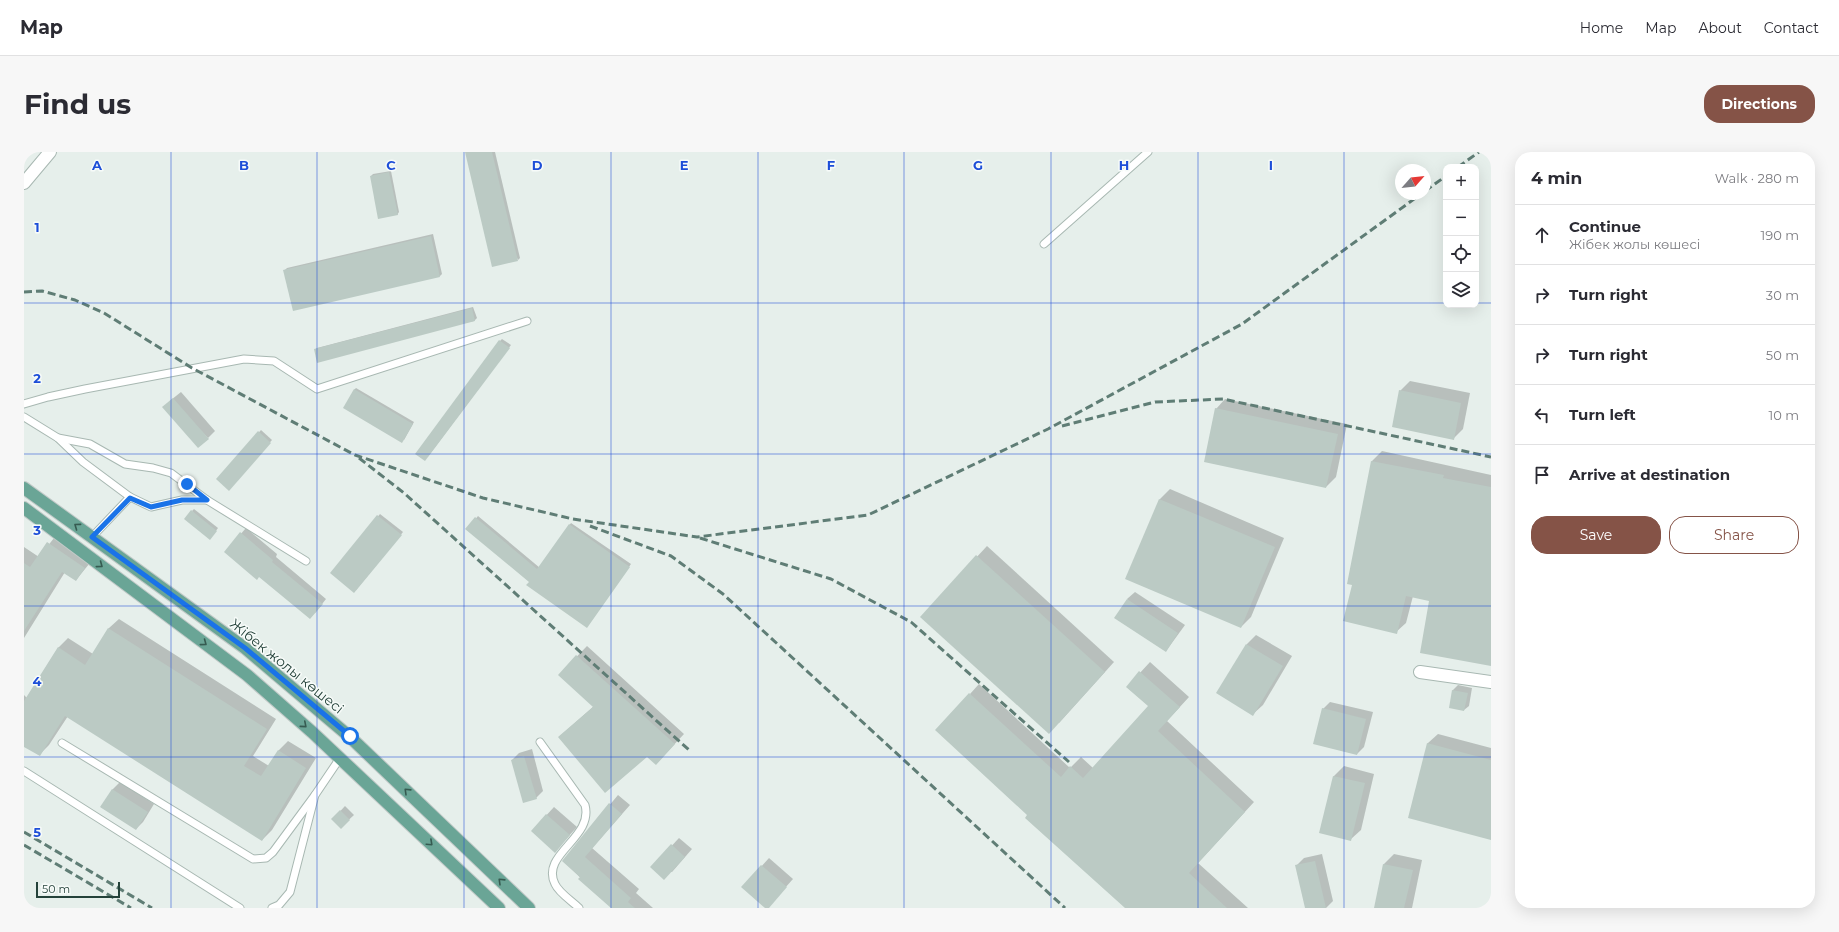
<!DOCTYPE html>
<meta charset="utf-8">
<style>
:root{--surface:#fff;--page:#f7f7f7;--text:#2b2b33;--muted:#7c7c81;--line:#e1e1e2;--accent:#855347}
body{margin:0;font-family:Montserrat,sans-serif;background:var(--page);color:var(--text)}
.controls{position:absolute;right:12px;top:12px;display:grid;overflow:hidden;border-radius:8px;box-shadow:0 4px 16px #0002}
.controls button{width:36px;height:36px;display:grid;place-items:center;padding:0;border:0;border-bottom:1px solid var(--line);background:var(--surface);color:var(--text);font:20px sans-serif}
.compass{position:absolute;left:1371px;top:12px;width:36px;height:36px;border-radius:50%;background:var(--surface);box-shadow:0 4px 16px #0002;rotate:63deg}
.scale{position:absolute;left:12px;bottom:10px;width:84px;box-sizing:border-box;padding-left:4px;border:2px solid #24423a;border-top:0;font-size:11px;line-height:14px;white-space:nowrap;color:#24423a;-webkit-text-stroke:3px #f7fbf9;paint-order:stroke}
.stop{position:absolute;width:12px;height:12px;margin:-9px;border:3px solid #1a73e8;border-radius:50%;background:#fff}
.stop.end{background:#1a73e8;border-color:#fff;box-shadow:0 1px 4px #0008}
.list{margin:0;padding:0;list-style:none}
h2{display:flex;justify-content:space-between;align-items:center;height:52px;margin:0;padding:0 16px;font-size:17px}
h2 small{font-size:13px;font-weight:400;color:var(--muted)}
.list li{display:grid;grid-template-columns:26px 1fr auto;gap:12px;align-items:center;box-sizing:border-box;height:60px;padding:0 16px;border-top:1px solid var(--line)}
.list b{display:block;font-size:15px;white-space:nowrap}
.list p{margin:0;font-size:13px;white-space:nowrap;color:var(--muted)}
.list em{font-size:13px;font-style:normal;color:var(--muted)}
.actions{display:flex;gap:8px;padding:12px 16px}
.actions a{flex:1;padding:9px 0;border:1px solid var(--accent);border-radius:16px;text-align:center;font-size:14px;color:var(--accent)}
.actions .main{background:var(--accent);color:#fff}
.icon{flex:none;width:22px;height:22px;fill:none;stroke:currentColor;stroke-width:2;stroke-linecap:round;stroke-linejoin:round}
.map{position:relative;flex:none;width:1467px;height:756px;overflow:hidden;border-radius:16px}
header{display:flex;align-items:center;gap:24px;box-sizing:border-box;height:56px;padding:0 20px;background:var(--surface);border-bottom:1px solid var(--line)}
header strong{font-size:19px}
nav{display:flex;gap:22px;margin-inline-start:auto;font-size:14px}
.intro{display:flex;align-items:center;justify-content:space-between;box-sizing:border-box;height:96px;padding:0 24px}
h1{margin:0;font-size:28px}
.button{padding:10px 18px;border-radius:16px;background:var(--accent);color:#fff;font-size:14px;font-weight:700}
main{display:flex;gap:24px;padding:0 24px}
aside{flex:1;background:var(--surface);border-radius:16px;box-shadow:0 4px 16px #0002}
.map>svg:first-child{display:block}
.shadow{fill:#0003}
.building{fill:#bbcac4}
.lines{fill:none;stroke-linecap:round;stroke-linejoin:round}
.service-casing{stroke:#a8b8b2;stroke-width:9}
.minor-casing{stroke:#a8b8b2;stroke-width:14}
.primary-casing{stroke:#c2cac8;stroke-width:14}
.service{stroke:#fff;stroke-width:7}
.minor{stroke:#fff;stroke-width:12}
.primary{stroke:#6aa596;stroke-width:12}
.rail{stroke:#5f7d75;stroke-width:3;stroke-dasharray:8 4;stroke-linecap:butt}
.oneway{stroke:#365b51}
.route{stroke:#1a73e8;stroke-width:5}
.grid{fill:none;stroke:#1d4ed8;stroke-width:1;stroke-opacity:0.55}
.labels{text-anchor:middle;stroke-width:3;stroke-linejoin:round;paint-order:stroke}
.street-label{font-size:14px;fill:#24423a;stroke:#f7fbf9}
.grid-label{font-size:13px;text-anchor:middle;font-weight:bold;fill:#1d4ed8;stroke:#f7fbf9;stroke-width:3;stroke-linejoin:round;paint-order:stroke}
</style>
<header>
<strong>Map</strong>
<nav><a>Home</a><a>Map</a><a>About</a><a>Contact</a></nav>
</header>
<div class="intro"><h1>Find us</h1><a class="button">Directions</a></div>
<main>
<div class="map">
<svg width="1467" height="756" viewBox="0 0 1467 756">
<rect width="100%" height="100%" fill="#e6efeb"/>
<g class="shadow">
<path d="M442 0H471L496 106 494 108Z"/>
<path d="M367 19 375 60 373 63 347 24 349 22Z"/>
<path d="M409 82 418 122 416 124 270 157 261 118 263 116Z"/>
<path d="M449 155 453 166 450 169 291 198 293 196Z"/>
<path d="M478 187 487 193 403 306 476 189Z"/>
<path d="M1386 229 1446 241 1439 277 1429 287 1376 239Z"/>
<path d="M332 236 390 270 380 288 330 238Z"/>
<path d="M157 240 191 279 184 286 147 248Z"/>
<path d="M1201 247 1323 272 1312 325 1302 335 1192 257Z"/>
<path d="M237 278 248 288 205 337 193 327Z"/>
<path d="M1358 299 1467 323V513L1406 448 1389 444 1382 471 1372 480 1329 432 1324 431 1348 309Z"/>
<path d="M1146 337 1260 386 1227 465 1217 475 1103 427 1136 347Z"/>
<path d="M170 357 194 376 188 384 168 359Z"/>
<path d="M356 362 379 380 332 438 307 421Z"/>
<path d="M454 364 516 416 547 371 607 412 565 472 506 430 443 377Z"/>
<path d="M222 376 253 402 252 405 302 447 291 461 201 400Z"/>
<path d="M34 381 70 406 52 428 41 420 0 486V395L15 405Z"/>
<path d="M963 394 1090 510 1035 571 898 464Z"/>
<path d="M1111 440 1161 473 1142 499 1103 447Z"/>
<path d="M95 467 252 567 229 604 245 614 255 598 264 589 292 606 248 678 238 688 44 564 25 593 15 603 0 593V543L3 546 34 496 44 486 69 502 85 476Z"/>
<path d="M1232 483 1268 504 1239 553 1229 562 1223 492Z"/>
<path d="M563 494 660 582 632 612 624 603 535 585 570 554 535 523Z"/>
<path d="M1126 510 1165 545 1143 569 1230 650 1174 711 1224 756H1102L1005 662 946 542 955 532 1046 616 1057 605 1069 616 1125 554 1103 535Z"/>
<path d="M1434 533 1448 536 1445 554 1440 558 1426 555 1429 538Z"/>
<path d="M1306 550 1349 560 1340 595 1333 602 1299 557Z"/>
<path d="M1414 582 1467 596V687L1385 665 1404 591Z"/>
<path d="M508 597 519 639 512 646 488 608 495 601Z"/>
<path d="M1320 614 1350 622 1337 678 1327 687 1296 680 1310 624Z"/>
<path d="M96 630 130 652 119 670 112 677 77 655 89 637Z"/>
<path d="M594 643 606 653 568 696 615 737 612 741 629 756H588L539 709Z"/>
<path d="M321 654 330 663 317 675 309 667Z"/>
<path d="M530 655 553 675 531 699 508 679Z"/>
<path d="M655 686 668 697 648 720 628 715Z"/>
<path d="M1298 702 1309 749 1302 756H1282L1272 714 1280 706Z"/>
<path d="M1370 702 1398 708 1388 756H1351L1360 712Z"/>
<path d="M745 706 769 727 743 756 719 735Z"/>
</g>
<g class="building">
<path d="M441 0H468L494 109 468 115Z"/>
<path d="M365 20 374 63 354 67 346 24Z"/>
<path d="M407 84 416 125 269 159 259 118Z"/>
<path d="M448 156 451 169 293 211 290 197Z"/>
<path d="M475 188 486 196 401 309 391 302Z"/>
<path d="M330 237 389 272 378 291 319 256Z"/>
<path d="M1375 238 1437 251 1430 288 1368 275Z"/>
<path d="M149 246 185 287 174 296 138 255Z"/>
<path d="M1191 256 1314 282 1302 336 1180 310Z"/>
<path d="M234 279 247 291 205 339 192 327Z"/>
<path d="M1347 309 1420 323 1419 326 1467 335V514L1396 501 1405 449 1382 444 1373 482 1319 469 1328 433 1323 432Z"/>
<path d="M1135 347 1251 395 1217 476 1101 427Z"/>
<path d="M167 358 193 379 186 388 160 367Z"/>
<path d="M353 363 378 383 330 441 306 421Z"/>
<path d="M451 365 513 417 545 372 606 415 563 476 502 433 505 430 441 377Z"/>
<path d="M216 380 249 408 248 410 299 452 286 467 235 425 233 428 200 400Z"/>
<path d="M23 390 61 416 52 429 38 420 0 479V411L6 415Z"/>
<path d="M952 403 1081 520 1025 582 896 465Z"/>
<path d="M1103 447 1154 481 1142 500 1090 466Z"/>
<path d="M84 476 243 577 220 614 237 624 254 598 282 616 238 689 41 564 16 604 0 595V549L34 495 61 513Z"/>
<path d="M1222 492 1259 514 1229 564 1192 541Z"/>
<path d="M552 503 651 592 632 613 623 605 581 641 534 585 569 555 534 523Z"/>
<path d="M1115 519 1156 555 1134 579 1221 660 1165 721 1203 756H1101L1001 666 1003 663 911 578 945 541 1037 625 1046 614 1059 626 1124 554 1102 535Z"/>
<path d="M1428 538 1444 541 1440 559 1425 556Z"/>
<path d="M1298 556 1342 567 1333 603 1289 592Z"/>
<path d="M1403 591 1467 608V688L1384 666Z"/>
<path d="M500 604 513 647 499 651 487 608Z"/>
<path d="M1309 624 1341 631 1327 689 1295 681Z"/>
<path d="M88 637 124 660 112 678 76 655Z"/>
<path d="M585 651 598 662 561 705 607 746 604 750 611 756H587L554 727 556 725 538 709Z"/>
<path d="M316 658 326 668 317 677 307 667Z"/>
<path d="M522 662 546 683 531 701 507 679Z"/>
<path d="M647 692 661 705 640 728 626 715Z"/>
<path d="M1291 709 1302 756H1281L1271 713Z"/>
<path d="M1359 712 1389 718 1380 756H1350Z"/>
<path d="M737 713 763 735 745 756H741L717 735Z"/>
</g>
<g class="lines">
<defs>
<g id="service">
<path d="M1020 92 1124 0"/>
<path d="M0 252 24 245 61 237 220 207 250 209 293 237 503 169"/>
<path d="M0 265 34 286 59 310 106 345 127 355 158 348H183"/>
<path d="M34 286 66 292 101 312 129 316 147 321 183 348 282 409"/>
<path d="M68 385 106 345"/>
<path d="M516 590 561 653C570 686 516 702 531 732 535 741 548 749 555 756"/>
<path d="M38 591 229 707 242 706 249 700 291 643"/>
<path d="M0 619 216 756"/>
<path d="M248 756 255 753 266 740 291 643 316 606"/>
</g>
<g id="minor">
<path d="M0 31 26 0"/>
<path d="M1396 520 1467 530"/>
</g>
<g id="primary">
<path d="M0 336 221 496 326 585 505 756"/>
<path d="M0 356 223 523 288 580 475 756"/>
</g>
</defs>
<use href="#service" class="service-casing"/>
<use href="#minor" class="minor-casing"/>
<use href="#primary" class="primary-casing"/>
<use href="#service" class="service"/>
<use href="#minor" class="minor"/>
<use href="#primary" class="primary"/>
<g class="rail">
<path d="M1434 15 1455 0"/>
<path d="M1401 39 1422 24"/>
<path d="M0 140 18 139 51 148 80 161 168 216 331 303 459 346 549 367 673 385 844 363 1024 277 1218 172 1397 42"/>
<path d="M1038 274 1131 250 1199 247 1467 305"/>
<path d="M335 306 380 341 665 598"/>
<path d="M566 374 647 404 699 442 1041 756"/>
<path d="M676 386 807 427 887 470 1045 610"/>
<path d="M0 680 128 756"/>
<path d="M0 693 107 756"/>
</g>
</g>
<defs><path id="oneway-chevron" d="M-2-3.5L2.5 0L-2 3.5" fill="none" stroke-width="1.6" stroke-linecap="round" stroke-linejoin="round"/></defs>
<g class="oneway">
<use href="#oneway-chevron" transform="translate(53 374) rotate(-144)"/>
<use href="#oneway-chevron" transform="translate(76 413) rotate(37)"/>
<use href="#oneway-chevron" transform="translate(180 491) rotate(37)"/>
<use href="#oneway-chevron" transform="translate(280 573) rotate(41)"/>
<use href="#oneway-chevron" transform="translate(383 639) rotate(-136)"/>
<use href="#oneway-chevron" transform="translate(406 691) rotate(43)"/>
<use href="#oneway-chevron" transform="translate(477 729) rotate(-136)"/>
</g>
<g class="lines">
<path class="route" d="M163 332 183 348H158L127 355 106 346 68 385 221 496 326 584"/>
</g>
<path class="grid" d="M147 0V756M293 0V756M440 0V756M587 0V756M734 0V756M880 0V756M1027 0V756M1174 0V756M1320 0V756M0 151H1422M1452 151H1467M0 302H1467M0 454H1467M0 605H1467"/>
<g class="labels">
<g class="street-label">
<text transform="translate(263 514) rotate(39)" y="5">Жібек жолы көшесі</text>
</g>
</g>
<g class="grid-label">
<text x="73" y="18">A</text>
<text x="220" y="18">B</text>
<text x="367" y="18">C</text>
<text x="513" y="18">D</text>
<text x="660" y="18">E</text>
<text x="807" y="18">F</text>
<text x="954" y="18">G</text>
<text x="1100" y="18">H</text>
<text x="1247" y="18">I</text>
<text x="13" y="80">1</text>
<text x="13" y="231">2</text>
<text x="13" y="383">3</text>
<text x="13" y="534">4</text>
<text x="13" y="685">5</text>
</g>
</svg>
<div class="controls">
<button>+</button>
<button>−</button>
<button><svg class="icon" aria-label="locate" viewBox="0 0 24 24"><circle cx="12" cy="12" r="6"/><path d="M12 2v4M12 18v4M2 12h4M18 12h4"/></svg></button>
<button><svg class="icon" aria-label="layers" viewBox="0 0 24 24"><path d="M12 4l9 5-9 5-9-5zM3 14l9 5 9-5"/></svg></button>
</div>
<svg class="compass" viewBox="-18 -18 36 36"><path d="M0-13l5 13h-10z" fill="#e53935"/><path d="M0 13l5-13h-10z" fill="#7c7c81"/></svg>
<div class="scale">50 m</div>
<div class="stop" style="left:326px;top:584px"></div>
<div class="stop end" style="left:163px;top:332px"></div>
</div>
<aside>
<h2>4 min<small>Walk · 280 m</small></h2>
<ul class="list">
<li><svg class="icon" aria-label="ahead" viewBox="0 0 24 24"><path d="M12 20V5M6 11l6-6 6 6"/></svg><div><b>Continue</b><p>Жібек жолы көшесі</p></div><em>190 m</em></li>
<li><svg class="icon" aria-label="right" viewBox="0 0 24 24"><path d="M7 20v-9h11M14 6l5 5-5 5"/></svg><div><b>Turn right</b></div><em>30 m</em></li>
<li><svg class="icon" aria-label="right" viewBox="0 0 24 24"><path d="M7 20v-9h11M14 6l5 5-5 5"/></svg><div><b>Turn right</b></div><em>50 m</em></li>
<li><svg class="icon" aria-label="left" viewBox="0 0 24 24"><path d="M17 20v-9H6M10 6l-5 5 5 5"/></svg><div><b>Turn left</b></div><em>10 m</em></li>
<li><svg class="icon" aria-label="arrive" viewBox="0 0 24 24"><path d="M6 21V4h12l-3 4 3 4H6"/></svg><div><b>Arrive at destination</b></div></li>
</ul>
<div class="actions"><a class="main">Save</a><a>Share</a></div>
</aside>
</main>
